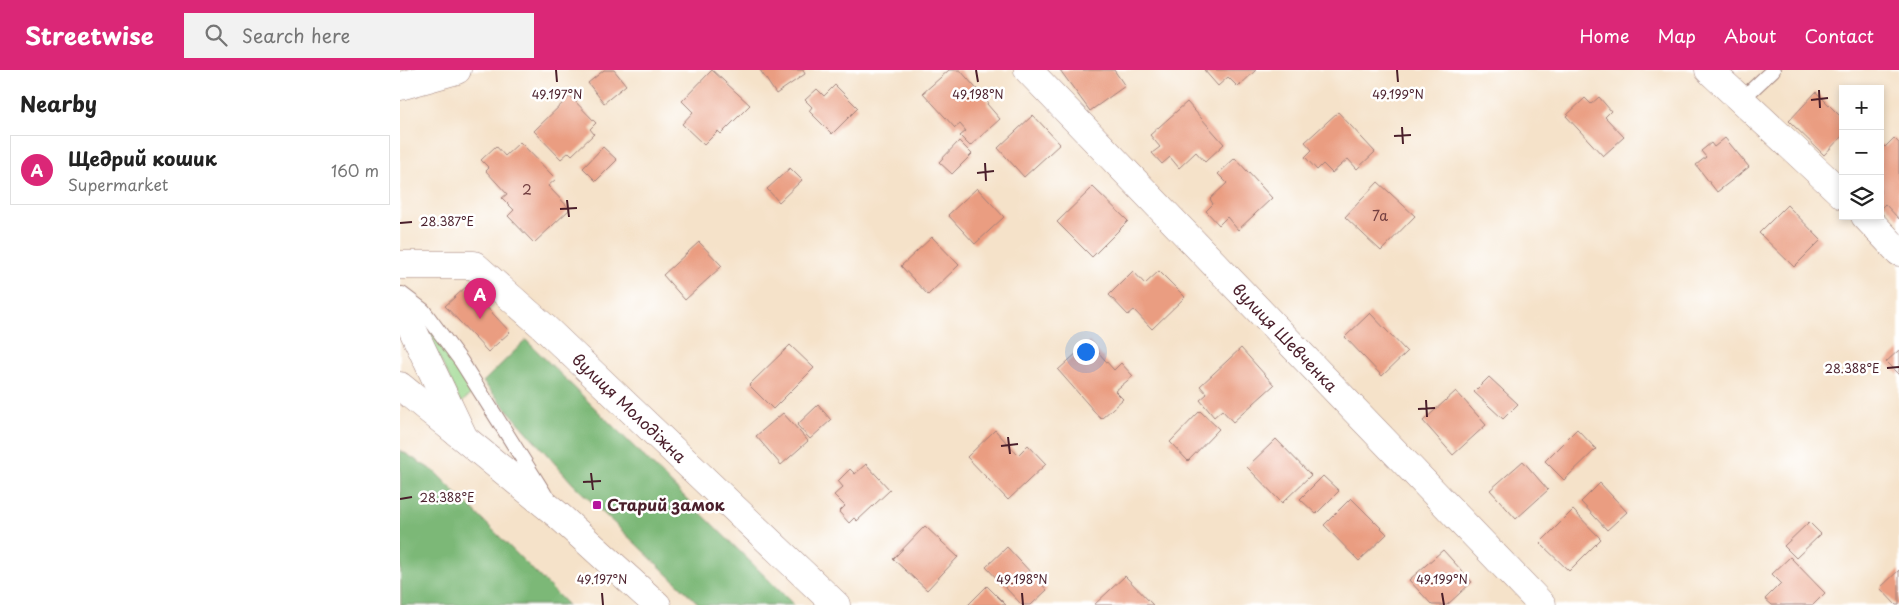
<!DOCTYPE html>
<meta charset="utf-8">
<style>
:root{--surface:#fff;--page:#f2f2f2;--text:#222;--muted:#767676;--line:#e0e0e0;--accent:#db2777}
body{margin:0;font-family:"Playpen Sans",sans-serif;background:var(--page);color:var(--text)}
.controls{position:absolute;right:15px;top:15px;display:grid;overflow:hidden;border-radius:0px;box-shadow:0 2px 8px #0003}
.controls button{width:45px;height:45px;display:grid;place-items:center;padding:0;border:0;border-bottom:1px solid var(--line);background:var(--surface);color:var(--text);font:25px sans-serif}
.you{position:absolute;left:685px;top:281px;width:18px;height:18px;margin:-12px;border:4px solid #fff;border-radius:50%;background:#1a73e8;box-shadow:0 0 0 8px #1a73e833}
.badge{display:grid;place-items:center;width:32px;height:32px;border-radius:50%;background:var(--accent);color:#fff;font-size:16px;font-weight:700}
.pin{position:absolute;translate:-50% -41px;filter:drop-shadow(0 1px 2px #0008)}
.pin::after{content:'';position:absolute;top:26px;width:18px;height:15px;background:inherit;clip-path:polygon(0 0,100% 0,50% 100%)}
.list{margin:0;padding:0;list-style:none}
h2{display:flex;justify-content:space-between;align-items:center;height:65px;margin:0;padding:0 20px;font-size:21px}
h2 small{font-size:16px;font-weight:400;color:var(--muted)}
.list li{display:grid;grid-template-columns:32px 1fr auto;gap:15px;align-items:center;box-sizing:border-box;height:70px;margin:0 10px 10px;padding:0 10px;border:1px solid var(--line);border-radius:0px}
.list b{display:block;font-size:19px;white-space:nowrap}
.list p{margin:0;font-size:16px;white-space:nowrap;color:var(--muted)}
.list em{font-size:16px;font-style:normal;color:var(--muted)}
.icon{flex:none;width:28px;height:28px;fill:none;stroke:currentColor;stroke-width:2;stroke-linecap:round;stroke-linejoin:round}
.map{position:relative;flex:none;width:1499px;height:535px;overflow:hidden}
header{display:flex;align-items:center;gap:30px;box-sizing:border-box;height:70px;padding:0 25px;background:var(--accent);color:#fff}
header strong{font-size:24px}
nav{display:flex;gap:28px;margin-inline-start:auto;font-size:18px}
.search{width:350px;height:45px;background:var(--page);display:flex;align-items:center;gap:12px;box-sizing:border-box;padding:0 18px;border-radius:0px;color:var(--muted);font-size:19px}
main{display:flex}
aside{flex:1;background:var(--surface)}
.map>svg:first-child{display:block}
.green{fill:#9ad78b;stroke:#727b5b}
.forest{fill:#7bb877;stroke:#626c51}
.building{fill:#ea9d81}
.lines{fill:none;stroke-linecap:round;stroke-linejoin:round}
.service-casing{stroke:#a0807a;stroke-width:16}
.minor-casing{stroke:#a0807a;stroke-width:29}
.tertiary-casing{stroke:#a0807a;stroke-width:29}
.secondary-casing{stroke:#a0807a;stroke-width:29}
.service{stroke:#fff;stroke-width:14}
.minor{stroke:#fff;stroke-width:28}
.tertiary{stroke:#fff;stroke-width:28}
.secondary{stroke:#fff;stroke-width:28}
.ticks{fill:none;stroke:#4a1f2b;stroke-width:2}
.poi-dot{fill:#b5179e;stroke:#fff;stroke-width:2}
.labels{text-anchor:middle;stroke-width:5;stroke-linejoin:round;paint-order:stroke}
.number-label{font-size:14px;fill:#723e40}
.street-label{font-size:16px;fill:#4a1f2b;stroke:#fff}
.poi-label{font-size:16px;font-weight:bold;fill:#4a1f2b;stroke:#fff;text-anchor:start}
.ticks-label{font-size:12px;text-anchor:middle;fill:#4a1f2b;stroke:#fff;stroke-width:5;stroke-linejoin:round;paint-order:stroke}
</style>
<header>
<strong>Streetwise</strong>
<div class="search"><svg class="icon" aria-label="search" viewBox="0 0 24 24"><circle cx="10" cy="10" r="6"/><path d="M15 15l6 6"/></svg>Search here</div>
<nav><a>Home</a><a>Map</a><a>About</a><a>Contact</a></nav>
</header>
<main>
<aside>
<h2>Nearby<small></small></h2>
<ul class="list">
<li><span class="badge">A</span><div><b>Щедрий кошик</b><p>Supermarket</p></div><em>160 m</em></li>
</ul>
</aside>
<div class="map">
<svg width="1499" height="535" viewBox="0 0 1499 535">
<rect width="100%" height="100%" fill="#fff"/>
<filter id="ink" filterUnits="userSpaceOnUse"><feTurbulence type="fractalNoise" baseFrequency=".02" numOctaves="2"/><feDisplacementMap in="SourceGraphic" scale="10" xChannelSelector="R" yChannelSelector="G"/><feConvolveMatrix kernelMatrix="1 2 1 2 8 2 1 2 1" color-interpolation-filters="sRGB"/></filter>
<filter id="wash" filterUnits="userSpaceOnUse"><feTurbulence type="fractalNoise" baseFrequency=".0096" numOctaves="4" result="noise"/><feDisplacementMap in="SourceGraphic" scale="20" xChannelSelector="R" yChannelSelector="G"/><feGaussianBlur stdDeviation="1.12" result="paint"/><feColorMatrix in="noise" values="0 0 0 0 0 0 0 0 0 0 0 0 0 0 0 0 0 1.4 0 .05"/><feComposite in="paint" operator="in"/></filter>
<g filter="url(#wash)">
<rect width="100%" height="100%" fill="#f5e2c9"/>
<path class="green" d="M20 247 58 294 72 323 61 333Z"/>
<g class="forest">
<path d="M126 270 394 535H300L173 414 83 312Z"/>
<path d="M0 380 35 402 168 535H1Z"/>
</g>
<g id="blocks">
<g class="building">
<path d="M204 0H214L226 15 204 33 188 13Z"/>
<path d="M312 0 350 35 321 64 318 61 304 75 282 54 293 42 282 31Z"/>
<path d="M360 0H403L405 4 376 24Z"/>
<path d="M549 0H560L588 32 587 34 600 49 570 76 560 66 566 61 560 54 555 58 523 23Z"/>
<path d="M660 0H714L725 16 690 41Z"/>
<path d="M804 0H856L838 17 828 7 818 16Z"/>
<path d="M435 15 458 38 432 64 409 41 412 37 405 30 417 19 424 26Z"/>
<path d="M1416 22 1443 49V65L1424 85 1389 51Z"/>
<path d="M170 26 196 53 190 59 194 64 172 85 169 82 161 89 134 61Z"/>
<path d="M1199 27 1211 41 1205 47 1224 67 1203 86 1166 46 1185 28 1191 34Z"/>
<path d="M787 32 824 74 805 92 796 82 779 98 770 87 762 94 752 83 760 77 750 65Z"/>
<path d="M938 42 975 82 957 99 948 89 932 103 923 94 917 100 905 87 912 80 905 72Z"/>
<path d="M633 45 660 74 624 107 598 78Z"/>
<path d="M1325 68 1349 97 1317 122 1296 95 1306 87 1301 81 1311 73 1314 77Z"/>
<path d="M1494 68 1499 73V149L1485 134 1480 139V75L1482 74 1485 77Z"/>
<path d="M559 71 572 84 552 104 539 92Z"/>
<path d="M120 72 156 109 148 116 170 139 134 173 108 146 114 140 102 128 107 124 86 101 89 98 81 90 96 76 105 86Z"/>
<path d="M203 77 217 90 196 111 183 98Z"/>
<path d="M835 88 872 128 838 160 827 147 819 155 806 141 813 134 810 129 827 113 818 104Z"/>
<path d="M390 98 402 110 379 132 367 119Z"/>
<path d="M978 112 1015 146 981 181 945 147Z"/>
<path d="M693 117 728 151 692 187 657 152Z"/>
<path d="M577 118 604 147 575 174 548 145Z"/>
<path d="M1387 135 1421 170 1394 197 1359 163Z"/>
<path d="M532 167 559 195 528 225 501 196Z"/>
<path d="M299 172 322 196 285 230 263 205Z"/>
<path d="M733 201 745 214 759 201 785 227 752 259 734 240 728 245 709 225Z"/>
<path d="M67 216 110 262 88 282 45 236Z"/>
<path d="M970 243 1007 282 982 306 945 267Z"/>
<path d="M689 272 714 300 721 293 733 306 715 321 723 329 701 349 658 300Z"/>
<path d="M390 275 414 298 373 339 349 315Z"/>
<path d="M841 278 874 315 833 352 822 340 814 347 800 330 807 324 800 316Z"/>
<path d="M1499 280V305L1486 292Z"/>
<path d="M1089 307 1118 334 1103 349 1074 322Z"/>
<path d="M1056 321 1086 355 1053 385 1023 351Z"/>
<path d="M418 335 431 350 410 369 397 355Z"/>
<path d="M800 341 819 359 788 391 770 372Z"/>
<path d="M383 343 408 371 381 395 356 366Z"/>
<path d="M1177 359 1196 379 1164 410 1145 391Z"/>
<path d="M595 360 618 385 628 375 646 394 608 430 567 387Z"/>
<path d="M876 369 911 405 882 433 847 397Z"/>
<path d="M1123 391 1148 420 1116 449 1090 420Z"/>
<path d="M466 394 490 420 457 451 454 448 449 453 439 442 445 436 434 425 443 417 438 411 450 399 455 404Z"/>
<path d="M923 406 939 421 916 444 900 429Z"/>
<path d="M1200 413 1227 442 1207 460 1181 432Z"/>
<path d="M951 428 987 464 959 491 924 455Z"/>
<path d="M1173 440 1201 469 1169 501 1140 473Z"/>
<path d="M1409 452 1421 464 1396 488 1384 476Z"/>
<path d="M525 456 558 487 527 520 493 489Z"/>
<path d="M607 477 647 520 631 535H622L586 497Z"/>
<path d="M1043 480 1072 512 1047 535H1032L1009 510Z"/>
<path d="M1390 487 1425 523 1413 535H1372L1365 529 1381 513 1372 504Z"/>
<path d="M1499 500V535H1496L1480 518Z"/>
<path d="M725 506 753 535H694Z"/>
<path d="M587 516 606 535H568Z"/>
</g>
</g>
</g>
<g filter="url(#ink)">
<use href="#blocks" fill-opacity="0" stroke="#a0807a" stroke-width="1"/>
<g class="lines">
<defs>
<g id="service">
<path d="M1341 30 1373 0"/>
<path d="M2 224 23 240 61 291 144 423"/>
</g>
<g id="minor">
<path id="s1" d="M628 0 1142 535"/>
<path d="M1309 0 1443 125"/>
<path d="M0 16 57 0"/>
<path d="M1465 146 1499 182"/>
<path id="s2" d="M0 195H74L144 257 436 535"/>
</g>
<path id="tertiary" d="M0 233 63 366"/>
<path id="secondary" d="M0 316 158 445 257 535"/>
</defs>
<use href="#service" class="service-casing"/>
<use href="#minor" class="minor-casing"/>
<use href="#tertiary" class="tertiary-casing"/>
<use href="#secondary" class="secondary-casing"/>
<use href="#service" class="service"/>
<use href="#minor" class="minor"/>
<use href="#tertiary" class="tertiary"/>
<use href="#secondary" class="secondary"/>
</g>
</g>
<path class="ticks" d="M156 0 157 12M576 0 578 12M997 0 998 12M1419 20 1420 38M1411 30 1428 28M1002 57 1003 74M994 66 1011 65M585 93 586 111M577 103 594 101M167 130 169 147M160 139 177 138M0 153 12 152M1487 298 1499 297M1026 330 1027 347M1018 339 1035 338M608 367 610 384M601 376 618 374M191 403 193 420M183 412 201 411M0 429 12 427M202 523 203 535M622 523 623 535M1042 523 1044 535"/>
<rect class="poi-dot" x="192" y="430" width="10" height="10" rx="2.5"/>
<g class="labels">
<g class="number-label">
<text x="127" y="125">2</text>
<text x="980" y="151">7а</text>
</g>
<g class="street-label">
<text dy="6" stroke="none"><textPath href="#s1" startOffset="371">вулиця Шевченка</textPath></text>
<text dy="6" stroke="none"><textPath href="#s2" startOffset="285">вулиця Молодіжна</textPath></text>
</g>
<g class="poi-label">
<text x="207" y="441">Старий замок</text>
</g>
</g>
<g class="ticks-label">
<text x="157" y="29">49.197°N</text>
<text x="578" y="29">49.198°N</text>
<text x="998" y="29">49.199°N</text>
<text x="47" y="156">28.387°E</text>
<text x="1452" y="303">28.388°E</text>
<text x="47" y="432">28.388°E</text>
<text x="202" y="514">49.197°N</text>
<text x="622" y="514">49.198°N</text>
<text x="1042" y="514">49.199°N</text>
</g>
</svg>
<div class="controls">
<button>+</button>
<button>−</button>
<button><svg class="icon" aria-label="layers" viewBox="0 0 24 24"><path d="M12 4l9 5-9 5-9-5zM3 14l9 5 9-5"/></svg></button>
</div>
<div class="you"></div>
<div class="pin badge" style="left:80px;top:249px">A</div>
</div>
</main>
